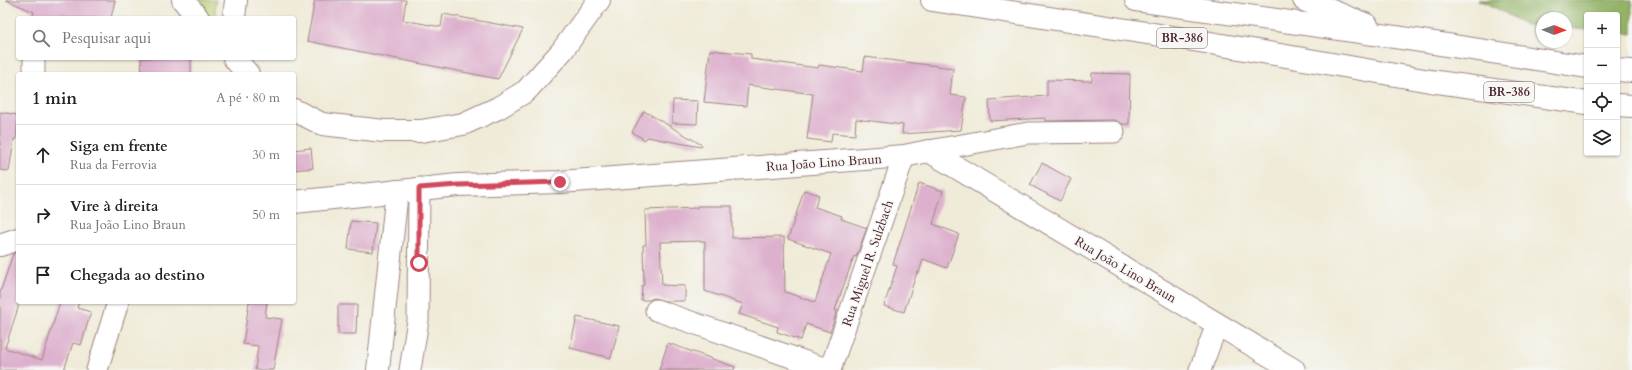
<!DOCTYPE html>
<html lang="pt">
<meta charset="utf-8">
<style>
:root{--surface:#fff;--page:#f6f6f6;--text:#222;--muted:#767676;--line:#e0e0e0}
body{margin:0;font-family:Cardo,serif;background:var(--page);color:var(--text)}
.controls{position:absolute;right:12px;top:12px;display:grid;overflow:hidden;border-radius:4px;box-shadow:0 1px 3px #0004}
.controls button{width:36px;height:36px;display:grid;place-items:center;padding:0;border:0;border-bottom:1px solid var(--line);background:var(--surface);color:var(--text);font:20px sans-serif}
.compass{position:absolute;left:1536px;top:12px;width:36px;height:36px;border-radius:50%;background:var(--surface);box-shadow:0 1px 3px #0004;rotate:91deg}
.stop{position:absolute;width:12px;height:12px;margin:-9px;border:3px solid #d1495b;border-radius:50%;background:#fff}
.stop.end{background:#d1495b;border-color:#fff;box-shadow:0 1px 4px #0008}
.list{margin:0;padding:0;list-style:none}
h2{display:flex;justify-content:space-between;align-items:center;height:52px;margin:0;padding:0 16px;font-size:17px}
h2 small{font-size:13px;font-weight:400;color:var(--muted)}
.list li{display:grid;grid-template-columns:26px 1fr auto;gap:12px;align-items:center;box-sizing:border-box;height:60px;padding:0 16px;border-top:1px solid var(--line)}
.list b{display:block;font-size:15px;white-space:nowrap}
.list p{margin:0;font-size:13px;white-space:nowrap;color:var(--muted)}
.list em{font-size:13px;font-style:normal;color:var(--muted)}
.icon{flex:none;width:22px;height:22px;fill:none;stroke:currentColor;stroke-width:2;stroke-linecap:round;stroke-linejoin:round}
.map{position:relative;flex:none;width:1632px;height:370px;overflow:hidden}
.search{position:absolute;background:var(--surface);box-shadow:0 1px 3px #0004;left:16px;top:16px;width:280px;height:44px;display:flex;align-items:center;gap:10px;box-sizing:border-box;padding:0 14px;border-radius:4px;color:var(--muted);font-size:15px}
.panel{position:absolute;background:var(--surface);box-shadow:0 1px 3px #0004;left:16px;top:72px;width:280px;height:232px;border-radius:4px}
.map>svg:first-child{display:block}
.green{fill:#bad175;stroke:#827850}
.forest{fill:#93b366;stroke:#6e6948}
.building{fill:#ddb0cd}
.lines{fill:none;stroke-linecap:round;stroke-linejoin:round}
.minor-casing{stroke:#9d8582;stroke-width:23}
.tertiary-casing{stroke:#9d8582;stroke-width:24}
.trunk-casing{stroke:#9d8582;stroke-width:24}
.minor{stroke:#fff;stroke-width:21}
.tertiary{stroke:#fff;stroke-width:22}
.trunk{stroke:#fff;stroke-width:22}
.route{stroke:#d1495b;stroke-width:5}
.labels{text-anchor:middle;stroke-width:3;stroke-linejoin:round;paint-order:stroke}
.shield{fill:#f6f6f2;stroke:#7e6067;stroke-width:1}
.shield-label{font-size:12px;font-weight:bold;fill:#4a1f2b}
.street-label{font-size:13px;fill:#4a1f2b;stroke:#f6f6f2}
</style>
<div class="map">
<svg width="1632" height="370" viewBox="0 0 1632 370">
<rect width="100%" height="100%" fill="#f6f6f2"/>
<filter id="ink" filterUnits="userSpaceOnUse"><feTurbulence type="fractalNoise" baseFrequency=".025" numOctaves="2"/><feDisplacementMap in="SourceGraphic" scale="8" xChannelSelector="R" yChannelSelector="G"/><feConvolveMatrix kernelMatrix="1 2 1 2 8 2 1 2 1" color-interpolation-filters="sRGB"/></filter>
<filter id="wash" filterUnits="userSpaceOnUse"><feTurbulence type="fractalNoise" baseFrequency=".012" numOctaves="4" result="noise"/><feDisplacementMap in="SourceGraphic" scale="16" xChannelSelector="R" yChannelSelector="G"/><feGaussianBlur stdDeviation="0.9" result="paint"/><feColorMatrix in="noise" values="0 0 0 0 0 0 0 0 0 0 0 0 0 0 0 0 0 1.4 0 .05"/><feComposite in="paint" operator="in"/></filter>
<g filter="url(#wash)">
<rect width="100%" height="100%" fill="#f0ebd8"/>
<path class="green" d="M193 0H216L215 8 216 18H209Z"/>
<path class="forest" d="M1478 0H1632V34L1617 32V15H1587V30L1566 28V18H1542V26L1526 25 1487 3Z"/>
<g id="blocks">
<g class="building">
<path d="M6 0H115L111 18H32L34 12Z"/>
<path d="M315 0H406L403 20 441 27 443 14 523 29 498 79 307 41Z"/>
<path d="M710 50 751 54V59L818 68 819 65 863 71 865 57 953 68 950 95 966 97 961 130 902 134 903 125 856 119 855 135 832 133 831 142 807 139 813 94 748 85 746 106 704 102Z"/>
<path d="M141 58H191V74H142Z"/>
<path d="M1092 73 1130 74 1129 124H1122L1114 120 1046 121V118L990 121 989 100 1047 96V80L1092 81Z"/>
<path d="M673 100 698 101 697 124 672 123Z"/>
<path d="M644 111 702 145 701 147 647 137 645 140 632 132Z"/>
<path d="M0 112 18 115 16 139H14L9 171 0 170Z"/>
<path d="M311 148 313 168 294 170V150Z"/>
<path d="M1042 163 1071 179 1060 201 1030 185Z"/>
<path d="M919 183 943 191 933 224 959 234 947 268 923 259 919 273 917 272 904 312 884 306 897 266 893 264Z"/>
<path d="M804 190 819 195 815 207 842 216 841 219 867 228 856 257 854 256 835 310 837 311 830 332 806 324 801 340 777 332 778 327 739 314 743 304 705 291V241L660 242 662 285 685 286V301H665L654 298 649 300H641L642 285H644L643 245H646L645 210 697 208V206H732V238L784 237 785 292 815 302 831 254 788 239Z"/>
<path d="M351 221 376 223 373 252 348 249Z"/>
<path d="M18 252V308L5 348 42 360 60 302H79L77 308 91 312 81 345 73 343 64 370H0V293L13 254Z"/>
<path d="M249 302H267L265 317 282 319 273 370H255L258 346 243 344Z"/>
<path d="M338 305H357L356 334H338Z"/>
<path d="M577 317 619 326 611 358 570 348Z"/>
<path d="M668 343 735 367 734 370H659Z"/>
</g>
</g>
</g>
<g filter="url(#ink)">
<use href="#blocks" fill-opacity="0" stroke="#9d8582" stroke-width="1"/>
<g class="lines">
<defs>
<g id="minor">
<path d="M34 58V74"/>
<path d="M929 151 1028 133 1114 132"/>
<path d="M656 310 829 370"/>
<path d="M97 370 118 302"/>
<path d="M410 370 418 320 419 188"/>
<path d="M830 370 904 156"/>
<path d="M1200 370 1217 324"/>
</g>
<g id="tertiary">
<path d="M294 110 322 124 384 131H421L463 124 498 108 526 91 562 51 599 0"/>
<path d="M294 202 458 185 560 182 904 156 929 151 1294 370"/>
<path d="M0 245 18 239"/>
<path d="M378 370 397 191"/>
</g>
<g id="trunk">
<path d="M183 0 198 18"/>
<path d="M932 0 1199 41 1430 81 1587 103"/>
<path d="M1136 0 1402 38 1587 67"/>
<path d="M1304 0 1367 25"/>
<path d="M234 18 236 0"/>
<path d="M234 58 248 74"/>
<path d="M1617 70 1632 71"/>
<path d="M1617 105 1632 106"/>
</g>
</defs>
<use href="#minor" class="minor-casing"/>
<use href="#tertiary" class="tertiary-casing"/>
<use href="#trunk" class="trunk-casing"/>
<use href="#minor" class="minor"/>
<use href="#tertiary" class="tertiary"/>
<use href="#trunk" class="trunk"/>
</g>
</g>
<g class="lines" filter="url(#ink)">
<path class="route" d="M419 263V188L458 185 560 182"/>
</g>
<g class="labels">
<g class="shield">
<rect x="1157" y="28" width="50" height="20" rx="3"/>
<rect x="1484" y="82" width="50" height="20" rx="3"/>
</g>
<g class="shield-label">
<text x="1182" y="42">BR-386</text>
<text x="1509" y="96">BR-386</text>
</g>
<g class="street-label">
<text transform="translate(824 162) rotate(-4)" y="5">Rua João Lino Braun</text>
<text transform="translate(867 263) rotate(-71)" y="5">Rua Miguel R. Sulzbach</text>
<text transform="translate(1126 269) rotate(31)" y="5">Rua João Lino Braun</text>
</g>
</g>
</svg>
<div class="controls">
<button>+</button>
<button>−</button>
<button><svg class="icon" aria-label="locate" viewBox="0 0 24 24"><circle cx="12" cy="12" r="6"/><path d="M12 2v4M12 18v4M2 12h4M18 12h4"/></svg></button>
<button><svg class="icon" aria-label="layers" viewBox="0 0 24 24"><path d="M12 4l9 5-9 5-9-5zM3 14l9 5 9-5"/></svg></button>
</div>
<svg class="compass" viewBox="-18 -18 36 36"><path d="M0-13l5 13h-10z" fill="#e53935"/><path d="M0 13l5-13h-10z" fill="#767676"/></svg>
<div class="stop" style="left:419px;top:263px"></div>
<div class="stop end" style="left:560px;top:182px"></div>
<div class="search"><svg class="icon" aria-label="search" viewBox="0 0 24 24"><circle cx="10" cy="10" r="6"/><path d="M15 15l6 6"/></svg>Pesquisar aqui</div>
<section class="panel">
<h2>1 min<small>A pé · 80 m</small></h2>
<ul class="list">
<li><svg class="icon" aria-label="ahead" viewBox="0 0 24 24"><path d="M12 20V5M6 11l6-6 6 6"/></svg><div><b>Siga em frente</b><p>Rua da Ferrovia</p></div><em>30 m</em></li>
<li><svg class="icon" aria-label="right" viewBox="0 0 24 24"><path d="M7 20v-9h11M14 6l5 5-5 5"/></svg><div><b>Vire à direita</b><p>Rua João Lino Braun</p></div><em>50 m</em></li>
<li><svg class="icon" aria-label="arrive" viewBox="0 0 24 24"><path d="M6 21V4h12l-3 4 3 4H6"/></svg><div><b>Chegada ao destino</b></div></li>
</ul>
</section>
</div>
